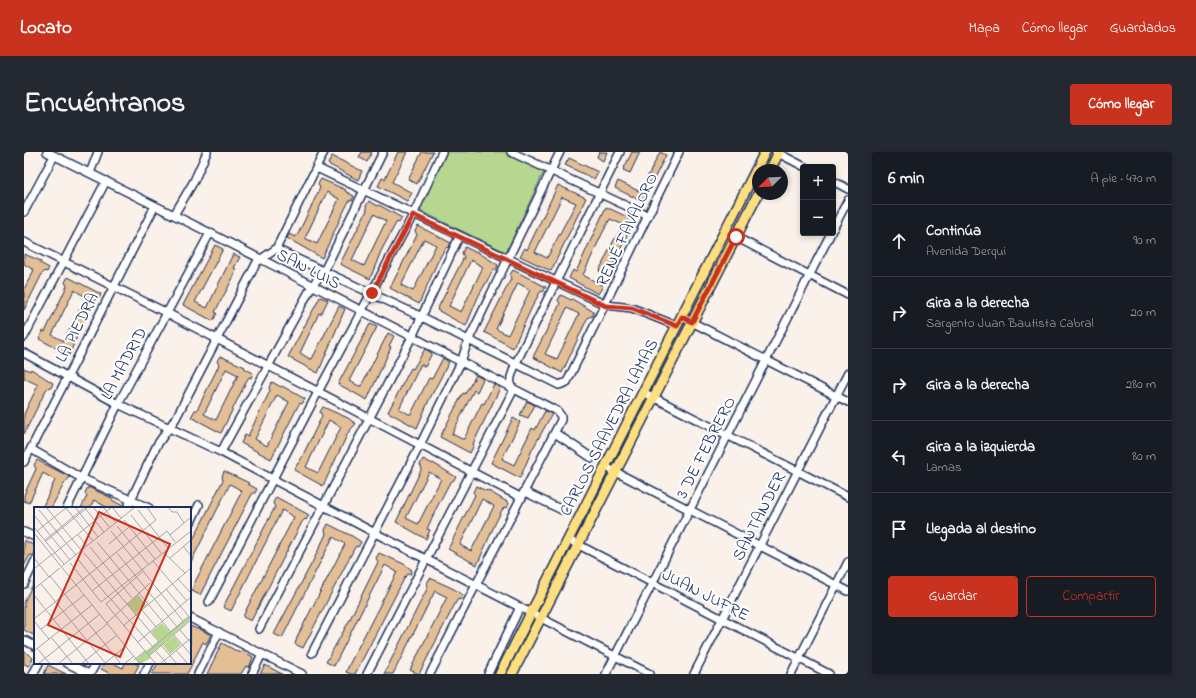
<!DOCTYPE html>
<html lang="es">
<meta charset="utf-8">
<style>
:root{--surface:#171b24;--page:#242831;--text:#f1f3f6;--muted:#9ea1a6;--line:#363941;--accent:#c8321e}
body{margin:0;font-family:"Indie Flower",sans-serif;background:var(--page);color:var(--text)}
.controls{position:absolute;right:12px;top:12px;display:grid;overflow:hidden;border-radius:4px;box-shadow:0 2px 6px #0003}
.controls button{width:36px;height:36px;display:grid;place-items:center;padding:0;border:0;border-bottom:1px solid var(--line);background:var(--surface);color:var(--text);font:20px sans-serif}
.compass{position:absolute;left:728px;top:12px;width:36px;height:36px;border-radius:50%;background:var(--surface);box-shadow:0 2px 6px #0003;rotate:246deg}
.stop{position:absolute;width:12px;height:12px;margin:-9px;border:3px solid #c8321e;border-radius:50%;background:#fff}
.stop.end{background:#c8321e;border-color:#fff;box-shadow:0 1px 4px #0008}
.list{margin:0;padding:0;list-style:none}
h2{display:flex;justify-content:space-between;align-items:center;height:52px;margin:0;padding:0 16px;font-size:17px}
h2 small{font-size:13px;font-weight:400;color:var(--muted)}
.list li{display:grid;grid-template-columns:26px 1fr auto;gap:12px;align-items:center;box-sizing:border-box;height:72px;padding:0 16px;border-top:1px solid var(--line)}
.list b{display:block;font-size:15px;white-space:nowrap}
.list p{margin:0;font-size:13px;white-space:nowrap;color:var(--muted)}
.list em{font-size:13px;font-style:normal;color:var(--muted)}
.actions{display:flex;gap:8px;padding:12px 16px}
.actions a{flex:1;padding:9px 0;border:1px solid var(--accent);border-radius:4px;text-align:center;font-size:14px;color:var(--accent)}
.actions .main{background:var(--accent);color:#fff}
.icon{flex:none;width:22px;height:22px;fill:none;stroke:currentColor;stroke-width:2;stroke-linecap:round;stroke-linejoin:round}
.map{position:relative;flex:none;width:824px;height:522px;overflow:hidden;border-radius:4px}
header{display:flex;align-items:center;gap:24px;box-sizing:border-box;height:56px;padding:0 20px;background:var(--accent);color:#fff}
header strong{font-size:19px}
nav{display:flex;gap:22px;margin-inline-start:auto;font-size:14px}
.intro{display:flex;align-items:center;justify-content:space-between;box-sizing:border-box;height:96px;padding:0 24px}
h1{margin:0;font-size:28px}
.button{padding:10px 18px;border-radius:4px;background:var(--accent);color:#fff;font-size:14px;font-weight:700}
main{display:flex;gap:24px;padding:0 24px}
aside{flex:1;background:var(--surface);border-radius:4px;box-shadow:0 2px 6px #0003}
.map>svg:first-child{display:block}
.green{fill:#b7d790;stroke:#698377}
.building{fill:#e4bf95;stroke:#1b2f5e;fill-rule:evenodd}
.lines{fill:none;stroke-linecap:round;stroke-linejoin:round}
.minor-casing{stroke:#1b2f5e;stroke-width:10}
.major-casing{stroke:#1b2f5e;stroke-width:12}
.minor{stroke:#fff;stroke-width:7}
.major{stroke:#fedf80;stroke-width:9}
.route{stroke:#c8321e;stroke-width:5}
.labels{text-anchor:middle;stroke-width:4;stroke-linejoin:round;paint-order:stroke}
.street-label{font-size:17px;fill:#1b2f5e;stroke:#fff}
.inset-road{fill:none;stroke:#a1a4b2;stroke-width:1}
.view{fill:#c8321e;fill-opacity:0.15;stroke:#c8321e;stroke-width:2}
.inset-edge{fill:none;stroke:#1b2f5e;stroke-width:2}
</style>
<header>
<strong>Locato</strong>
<nav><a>Mapa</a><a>Cómo llegar</a><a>Guardados</a></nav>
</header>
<div class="intro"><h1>Encuéntranos</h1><a class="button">Cómo llegar</a></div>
<main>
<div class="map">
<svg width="824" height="522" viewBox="0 0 824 522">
<rect width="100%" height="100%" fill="#faf2ea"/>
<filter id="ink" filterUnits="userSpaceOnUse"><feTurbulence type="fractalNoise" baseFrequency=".025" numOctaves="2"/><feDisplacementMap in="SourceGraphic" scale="8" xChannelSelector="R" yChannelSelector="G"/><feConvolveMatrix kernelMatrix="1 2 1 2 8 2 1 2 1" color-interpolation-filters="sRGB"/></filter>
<g filter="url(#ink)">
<path class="green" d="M423 0H481L520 19 482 100 395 58Z"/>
<g class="building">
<path d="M338 0H348L343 10 335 5Z"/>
<path d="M374 0H383L368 30 388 41 383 49 354 34 358 26 361 27Z"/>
<path d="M398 0H409L393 32 384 27Z"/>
<path d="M575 0H583L579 9 573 5Z"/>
<path d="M608 0H616L606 21 599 18Z"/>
<path d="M636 0 642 3 628 31 622 28Z"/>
<path d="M308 4 338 19 334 28 304 12Z"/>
<path d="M545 6 574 20 570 27 541 13Z"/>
<path d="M297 27 322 38 321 39 330 44 328 49 326 48 324 51 317 65 298 106 263 86 265 82 271 85 274 82 296 36 294 32ZM303 40 315 47 293 92 281 86Z"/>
<path d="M594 29 623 43 619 50 591 36Z"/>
<path d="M534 33 562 46 527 119 496 104 501 96 503 98ZM538 45 552 51 523 106 511 100Z"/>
<path d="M345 49 354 54 355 53 378 66 375 71 373 70 371 73 357 99 346 127 316 112 343 58 342 54ZM350 62 362 69 340 114 328 108Z"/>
<path d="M582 55 610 68 584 124 575 119 590 88 600 73 586 67 578 82 559 123 579 134 574 142 545 126 549 118 552 120Z"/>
<path d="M394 74 427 91 424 96 423 95 420 98 413 111 395 152 366 136 393 83 391 79ZM400 87 412 93 389 139 377 133Z"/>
<path d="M191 93 199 97 171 150 183 156 209 102 216 105 210 116 212 117 210 124 191 160 193 161 189 169 159 153Z"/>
<path d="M441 95 451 100 452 99 474 113 472 118 470 117 468 120 454 145 442 174 413 158 440 105 438 101ZM447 108 459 115 437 160 425 154Z"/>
<path d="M0 102 17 109 16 111 25 116 23 120 21 119 18 122 0 158V137L10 118 0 112Z"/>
<path d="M489 118 522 135 519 140 517 139 515 142 508 155 489 196 460 180 487 127 486 123ZM494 131 506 138 484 183 472 177Z"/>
<path d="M44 125 77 142 75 147 73 146 70 149 63 162 45 203 15 187 19 179 21 180 43 134 41 130ZM50 138 62 145 40 189 28 183Z"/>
<path d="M537 143 547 148 548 147 570 160 568 165 566 164 563 167 557 180 538 221 509 205 536 152 534 148ZM543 156 555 162 533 207 521 202Z"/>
<path d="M296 145 304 148 297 162 295 161 276 201 286 207H288L315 154 321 157 294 221 264 205Z"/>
<path d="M346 172 353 175 325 229 335 234H337L364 181 370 184 365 194 367 195 364 202 343 248 314 232Z"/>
<path d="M401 197 408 201 401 215 397 212 375 257 385 262H387L405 226 408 227 419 206 425 210 405 248 393 276 364 260 387 216 389 217Z"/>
<path d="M196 204 221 215 220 216 229 221 227 226 225 225 223 228 197 281 167 265 171 258H173L195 213 193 209ZM202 217 214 223 192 268 180 262Z"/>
<path d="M0 216 6 219 7 217 29 231 27 236 25 235 22 238 0 282V262L14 233 0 226Z"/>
<path d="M452 223 459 227 453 240 450 238 428 282 438 287H440L458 251 460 252 470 232 476 236 449 292 450 293 446 301 416 285 439 241 441 242Z"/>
<path d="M248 230 257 235 258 234 281 247 278 252 276 251 274 254 247 307 217 291 221 283 224 284 246 239 245 235ZM253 243 265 250 243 294 231 287Z"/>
<path d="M503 249 511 253 504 266 496 263Z"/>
<path d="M299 255 324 266 332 272 325 279 299 334 270 318 274 311H275L298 264 296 260ZM305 268 317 275 294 321 282 315Z"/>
<path d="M521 259 528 262 508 298 496 326 467 311 489 266 496 270 478 307 490 313 508 276 511 278Z"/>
<path d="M399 307 409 312V311L432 325 429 329H428L425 332 412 357 403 377 406 378 402 387 372 370 398 316 396 313ZM405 320 417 327 394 372 382 366Z"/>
<path d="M13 308 46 325 40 332 27 356H18L31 328 19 321 5 351 0 349V343L12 317 10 313Z"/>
<path d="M200 319 225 331 224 332 233 337 231 341H229L227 344 176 443 168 439 171 430 218 339 206 332 166 412V394L199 328 198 325Z"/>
<path d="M452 334 462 339 463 338 485 351 483 356 481 355 478 358 471 372 453 413 424 397 451 343 449 340ZM458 347 470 354 447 399 436 393Z"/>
<path d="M64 335 88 346V348L99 354 98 356H84L70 348 66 356H57L63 344 61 341Z"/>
<path d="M252 345 285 363 282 368 281 367 278 370 227 469 219 465 223 456 270 365 258 358 207 459 199 455 251 355 249 351Z"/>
<path d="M304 372 328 384 337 390 334 395 332 394 330 397 279 496 271 492 274 483 321 392 309 385 258 486 250 482 290 407 302 382 301 378Z"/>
<path d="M0 388 11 394 10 404 6 403 0 414Z"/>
<path d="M355 401 380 412 388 418 386 423 384 422 381 425 331 522H327L322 520 326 511 373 420 361 413 310 514 302 510 324 471 354 410 352 406Z"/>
<path d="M406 426 430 437 439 443 436 448 434 447 432 450 395 522 386 518 423 445 411 439 369 522H360L404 435 403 431Z"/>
<path d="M11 428V484L0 478V450Z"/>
<path d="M166 474 173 477 174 476 187 483 182 492 179 490 163 522H128L134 511H166Z"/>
<path d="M198 491 216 501 217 498 229 505 225 516 222 514 217 522H183Z"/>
<path d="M0 499 9 506 5 514 0 512Z"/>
<path d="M80 511 91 512 99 516 101 511H110L115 513 110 522H87L77 517Z"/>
<path d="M24 513 42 522H20Z"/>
<path d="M241 513 258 522H236Z"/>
</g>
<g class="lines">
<defs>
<g id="minor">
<path d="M23 0 186 81 533 259 537 264V268L406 522"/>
<path d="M487 0 624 64"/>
<path d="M752 0 781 15"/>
<path d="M293 16 582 153 608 156 653 174"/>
<path d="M66 21 74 0"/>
<path d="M809 29 824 37"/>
<path d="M0 60 30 4"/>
<path d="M150 63 170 29 183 0"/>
<path d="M809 77 824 48"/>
<path d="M700 79 824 143"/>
<path d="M0 90 143 161 498 346"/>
<path d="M252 97 398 165 535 233 543 230 655 0"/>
<path d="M658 165 824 250"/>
<path d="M0 185 82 29"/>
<path d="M0 201 94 252 197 300 351 381 626 522"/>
<path d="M486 235 487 225 491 213 596 0"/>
<path d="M619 240 824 345"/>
<path d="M531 281 568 306"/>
<path d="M7 297 57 326 125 356"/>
<path d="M197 300 288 134 300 119 359 0"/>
<path d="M0 310 131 54"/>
<path d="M582 315 824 439"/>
<path d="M501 340 538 358"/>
<path d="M43 356 94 252 186 81"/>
<path d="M103 356 133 293 152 266 233 110 252 97 300 0"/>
<path d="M166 372 175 353"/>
<path d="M0 380 11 385"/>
<path d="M545 388 805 522"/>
<path d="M0 432 11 409"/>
<path d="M185 450 294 240 389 63 418 0"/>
<path d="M166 466 278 522"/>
<path d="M235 477 388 185 435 85"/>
<path d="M0 488 11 494"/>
<path d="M288 501 396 293 437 210 444 189 536 0"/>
<path d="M43 511 65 522"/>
<path d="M9 522 15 511"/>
<path d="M66 522 72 511"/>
<path d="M120 522 126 511"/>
<path d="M174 522 195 480"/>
<path d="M228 522 238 502"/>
<path d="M343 522 490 237"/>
<path d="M464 522 496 455"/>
<path d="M582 522 807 81"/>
<path d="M670 522 824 221"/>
<path d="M767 522 824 410"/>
</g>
<g id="major">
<path d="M746 18 755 0"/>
<path d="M476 522 741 0"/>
<path d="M488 522 734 42"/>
</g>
</defs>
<use href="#minor" class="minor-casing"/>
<use href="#major" class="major-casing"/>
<use href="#minor" class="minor"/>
<use href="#major" class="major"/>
</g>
</g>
<g class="lines" filter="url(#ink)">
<path class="route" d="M348 141 389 63 582 154 608 156 653 174 658 165 668 170 712 85"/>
</g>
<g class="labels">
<g class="street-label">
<text transform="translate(602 77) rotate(-65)" y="6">RENÉ FAVALORO</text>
<text transform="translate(285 116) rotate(27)" y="6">SAN LUIS</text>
<text transform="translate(52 175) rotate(-63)" y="6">LA PIEDRA</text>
<text transform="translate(99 211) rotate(-62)" y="6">LA MADRID</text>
<text transform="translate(584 275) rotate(-63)" y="6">CARLOS SAAVEDRA LAMAS</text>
<text transform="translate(681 295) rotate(-63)" y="6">3 DE FEBRERO</text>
<text transform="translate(734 364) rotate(-63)" y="6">SANTANDER</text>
<text transform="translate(682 442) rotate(27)" y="6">JUAN JUFRE</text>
</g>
</g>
<g transform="translate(10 355)">
<rect width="157" height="157" fill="#faf2ea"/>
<path d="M104 88 113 98 102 107 93 97ZM155 109 157 112 115 149 117 151 106 157 102 152ZM128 116 136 125 125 134 117 125ZM140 129 147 138 136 147 129 138Z" fill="#b7d790"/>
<path class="inset-road" d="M12 0 47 43M31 0 59 34M41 0 64 30M50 0 70 25M59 0 76 21M69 0 82 16M78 0 87 11M134 0 138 5H143L150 16M5 3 42 48M104 3 134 41M0 8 36 53M97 8 127 46M90 13 121 52M83 19 114 57M0 20 30 57M3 24 32 1M77 24 149 114M0 26 106 157M44 28 53 39M136 28 157 10M11 33 49 2M12 34 54 0M63 35 137 125M75 37 95 20M149 39 157 49M56 40 98 91M129 45 151 66M50 46 125 135M83 46 143 120M18 48 78 0M0 51 15 70M43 51 74 90M136 51 156 34M119 54 153 94M36 56 67 95 157 24M28 59 101 0M0 62 17 48M108 65 72 97 122 157M16 69 87 157M144 72 157 86M7 77 72 157M0 82 26 61M132 82 157 112M58 84 133 24 141 35M0 88 55 157M74 89 119 140M108 103 122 120M0 112 122 13 113 0M0 114 15 132M73 116 116 76M89 119 157 61M7 122 50 88M146 123 157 136M140 128 157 148M17 130 39 157M104 135 157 90M127 138 143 157M3 141 16 157M142 143 154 157M0 144 58 98M122 144 133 157M113 146 155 109M115 149 157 113M100 153 111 144M4 157 66 107M24 157 73 117M47 157 83 128M70 157 92 139M90 157 100 149M126 157 157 131"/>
<path class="view" d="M65 5 136 37 86 150 14 118Z"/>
<rect width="157" height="157" class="inset-edge"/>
</g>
</svg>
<div class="controls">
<button>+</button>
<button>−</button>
</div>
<svg class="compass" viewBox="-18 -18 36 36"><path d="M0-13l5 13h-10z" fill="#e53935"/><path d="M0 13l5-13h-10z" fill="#9ea1a6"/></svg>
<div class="stop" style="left:712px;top:85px"></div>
<div class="stop end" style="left:348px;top:141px"></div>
</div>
<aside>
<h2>6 min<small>A pie · 470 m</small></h2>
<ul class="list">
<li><svg class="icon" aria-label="ahead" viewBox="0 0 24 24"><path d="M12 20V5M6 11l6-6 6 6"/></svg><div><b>Continúa</b><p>Avenida Derqui</p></div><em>90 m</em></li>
<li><svg class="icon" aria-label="right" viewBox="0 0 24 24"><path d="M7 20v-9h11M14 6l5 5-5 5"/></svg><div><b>Gira a la derecha</b><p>Sargento Juan Bautista Cabral</p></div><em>20 m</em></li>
<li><svg class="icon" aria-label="right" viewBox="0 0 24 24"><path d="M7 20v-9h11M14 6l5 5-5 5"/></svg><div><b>Gira a la derecha</b></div><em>280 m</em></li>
<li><svg class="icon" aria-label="left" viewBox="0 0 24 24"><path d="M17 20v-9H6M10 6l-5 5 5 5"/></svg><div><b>Gira a la izquierda</b><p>Lamas</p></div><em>80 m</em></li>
<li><svg class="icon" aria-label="arrive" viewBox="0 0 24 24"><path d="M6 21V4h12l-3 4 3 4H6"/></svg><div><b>Llegada al destino</b></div></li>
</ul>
<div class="actions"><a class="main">Guardar</a><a>Compartir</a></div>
</aside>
</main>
